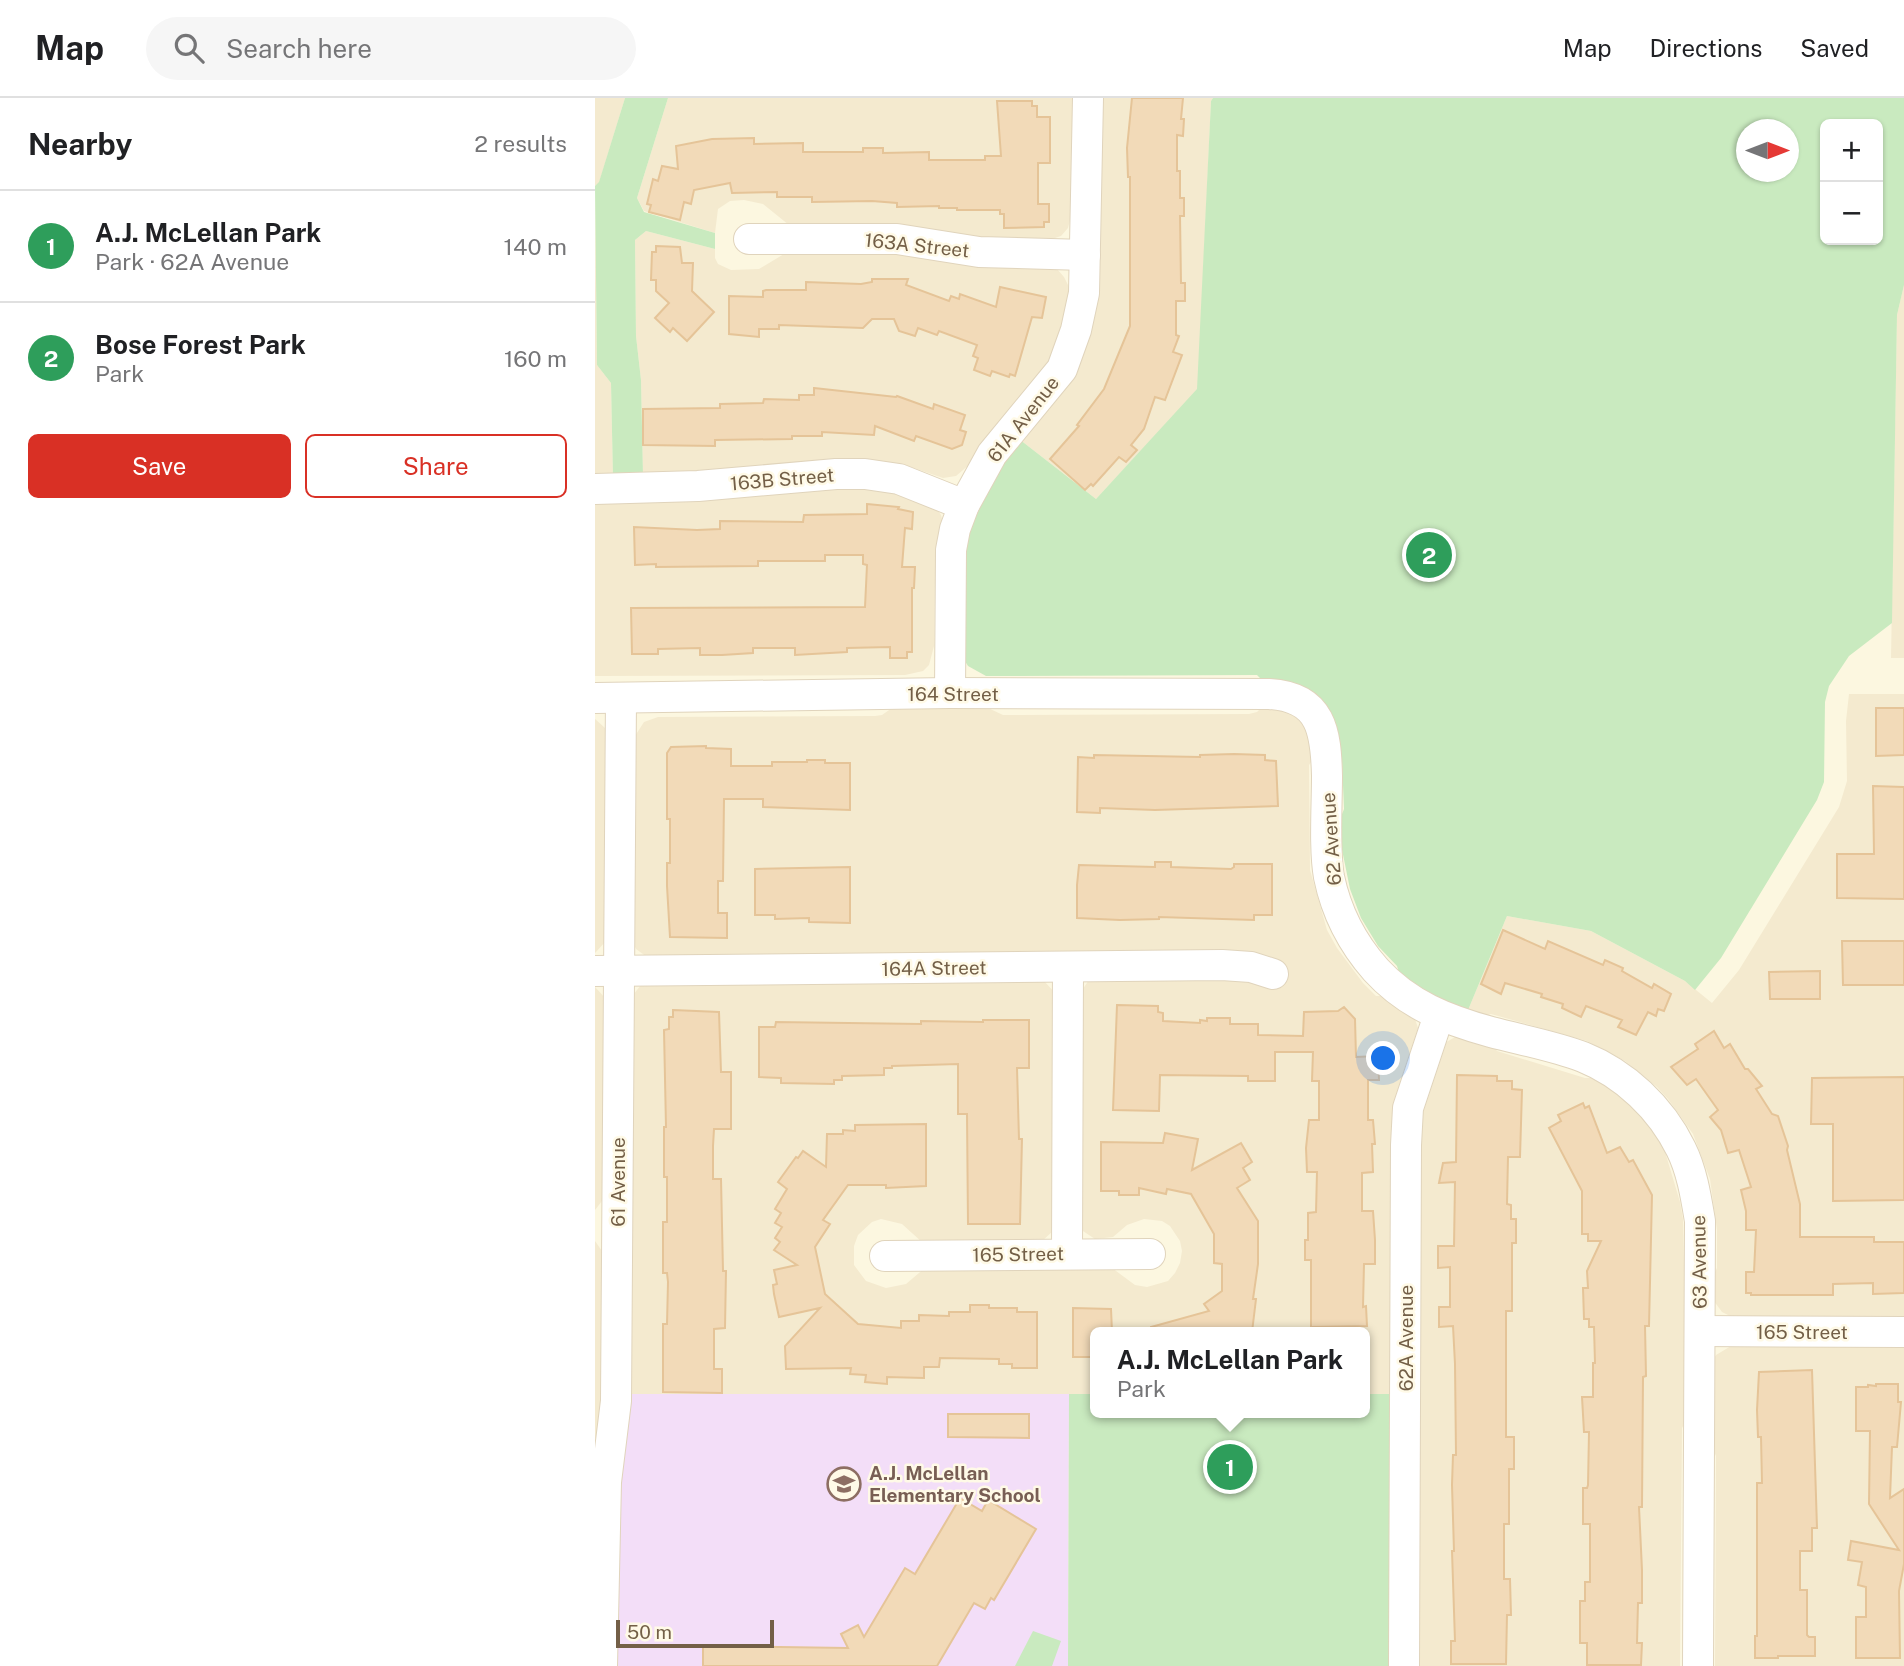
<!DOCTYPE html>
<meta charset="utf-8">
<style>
:root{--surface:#fff;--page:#f6f6f6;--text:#202124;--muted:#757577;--line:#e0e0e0;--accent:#d93025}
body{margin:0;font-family:"Public Sans",sans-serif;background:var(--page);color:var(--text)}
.controls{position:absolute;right:21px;top:21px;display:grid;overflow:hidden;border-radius:10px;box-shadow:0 2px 5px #0004}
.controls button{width:63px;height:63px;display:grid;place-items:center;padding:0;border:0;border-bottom:2px solid var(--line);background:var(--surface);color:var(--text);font:35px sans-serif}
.compass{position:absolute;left:1141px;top:21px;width:63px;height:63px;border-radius:50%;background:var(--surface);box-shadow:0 2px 5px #0004;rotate:90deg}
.scale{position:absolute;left:21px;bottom:18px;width:158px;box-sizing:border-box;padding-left:7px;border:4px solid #735f47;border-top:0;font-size:19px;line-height:24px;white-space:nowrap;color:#735f47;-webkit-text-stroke:5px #fffae7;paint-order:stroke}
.you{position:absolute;left:789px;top:961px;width:24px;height:24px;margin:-18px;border:5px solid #fff;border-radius:50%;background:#1a73e8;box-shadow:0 0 0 10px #1a73e833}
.badge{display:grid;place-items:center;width:46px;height:46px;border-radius:50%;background:var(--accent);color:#fff;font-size:23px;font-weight:700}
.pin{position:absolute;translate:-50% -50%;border:4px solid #fff;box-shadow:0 2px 7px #0006}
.popup{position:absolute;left:495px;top:1229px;width:280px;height:91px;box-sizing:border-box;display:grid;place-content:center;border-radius:10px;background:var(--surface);filter:drop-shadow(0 2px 5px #0005);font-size:23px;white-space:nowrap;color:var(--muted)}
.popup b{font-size:26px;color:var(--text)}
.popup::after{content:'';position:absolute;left:50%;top:100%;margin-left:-14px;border:14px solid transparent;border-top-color:var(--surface)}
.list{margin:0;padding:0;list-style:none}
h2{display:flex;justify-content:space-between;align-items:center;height:91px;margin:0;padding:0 28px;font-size:30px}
h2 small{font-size:23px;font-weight:400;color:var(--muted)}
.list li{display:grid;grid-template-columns:46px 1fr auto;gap:21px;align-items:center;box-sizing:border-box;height:112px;padding:0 28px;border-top:2px solid var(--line)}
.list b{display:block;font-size:26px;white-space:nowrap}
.list p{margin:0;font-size:23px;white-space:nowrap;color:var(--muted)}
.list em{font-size:23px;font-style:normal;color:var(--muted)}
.actions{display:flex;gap:14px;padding:21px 28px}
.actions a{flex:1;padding:16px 0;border:2px solid var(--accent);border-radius:10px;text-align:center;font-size:24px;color:var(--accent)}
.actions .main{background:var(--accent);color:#fff}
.icon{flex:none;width:38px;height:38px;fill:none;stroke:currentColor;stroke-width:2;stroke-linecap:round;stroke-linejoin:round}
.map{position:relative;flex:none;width:1309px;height:1568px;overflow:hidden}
header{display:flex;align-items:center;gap:42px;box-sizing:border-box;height:98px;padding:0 35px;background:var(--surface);border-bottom:2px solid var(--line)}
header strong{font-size:33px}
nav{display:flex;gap:38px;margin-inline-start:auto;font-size:24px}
.search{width:490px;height:63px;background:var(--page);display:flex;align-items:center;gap:18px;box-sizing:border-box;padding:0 24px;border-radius:38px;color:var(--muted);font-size:26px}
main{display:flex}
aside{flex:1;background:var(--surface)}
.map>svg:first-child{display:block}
.residential{fill:#f4eacf}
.education{fill:#f3def8}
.green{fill:#c9eabf;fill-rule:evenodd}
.building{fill:#f2dab8;stroke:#e5c498;stroke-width:2}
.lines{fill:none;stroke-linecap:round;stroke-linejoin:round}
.minor-casing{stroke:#e0d4bc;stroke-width:32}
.minor{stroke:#fff;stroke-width:30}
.labels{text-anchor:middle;stroke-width:5;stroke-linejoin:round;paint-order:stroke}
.street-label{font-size:19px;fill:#735f47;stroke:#fffae7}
.education-label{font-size:19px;font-weight:bold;fill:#785e54;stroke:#fffae7;text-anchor:start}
</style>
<header>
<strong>Map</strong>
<div class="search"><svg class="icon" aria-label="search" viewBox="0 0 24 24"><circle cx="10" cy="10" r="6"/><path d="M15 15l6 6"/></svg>Search here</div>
<nav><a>Map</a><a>Directions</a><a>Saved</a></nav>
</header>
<main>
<aside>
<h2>Nearby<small>2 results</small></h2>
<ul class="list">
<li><span class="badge" style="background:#2e9e5b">1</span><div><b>A.J. McLellan Park</b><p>Park · 62A Avenue</p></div><em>140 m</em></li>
<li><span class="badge" style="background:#2e9e5b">2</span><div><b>Bose Forest Park</b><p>Park</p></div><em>160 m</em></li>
</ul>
<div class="actions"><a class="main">Save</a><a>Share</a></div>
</aside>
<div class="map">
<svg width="1309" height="1568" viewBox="0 0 1309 1568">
<rect width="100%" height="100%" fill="#fcf7e0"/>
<g class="residential">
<path d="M0 0H30L4 85 0 88Z"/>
<path d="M73 0H480L476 118 473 130 466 138 448 144 194 127 168 106 149 102 135 103 123 111 120 135 49 113 42 100Z"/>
<path d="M505 0H618L616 3 603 291 501 401 424 341 497 226 501 212 503 196Z"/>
<path d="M0 122 2 267 16 285 18 381 0 378Z"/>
<path d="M51 133 120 151V160L123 166 136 172 164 171 194 153H291L454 169 462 171 469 179 474 189V211L454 265 375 366 361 378 348 380 313 368 271 362 48 377 46 282 41 238 40 142Z"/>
<path d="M1309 187V560H1296L1302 217Z"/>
<path d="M256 387 289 390 341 410 346 417 348 425 340 480 339 548 334 567 328 573 310 577 0 578V404Z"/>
<path d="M1254 596H1309V1220L1135 1218 1127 1214 1116 1199 1117 1181 1122 1170V1132L1115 1081 1098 1036 1073 1001 1062 989 1030 963 992 943 896 916 885 919 871 917 912 818 996 833 1090 883 1117 905 1144 872 1244 709 1252 683 1251 623Z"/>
<path d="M669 607 687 608 713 627 720 658 714 667 715 772 732 832 742 850 768 885 781 898H789L814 914 820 921 823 930 797 1296H770V1234H500V1296H33L38 897 46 887 441 880 450 884 461 896 458 1133 446 1144 328 1145 307 1126 286 1121 277 1124 263 1137 259 1148V1167L271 1183 291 1190 311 1186 331 1169 517 1170 540 1187 552 1189 573 1183 580 1175 585 1165 587 1153 585 1143 575 1128 567 1123 549 1121 532 1127 518 1139 500 1141 485 1131V895L494 882 684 864 52 859 41 851 38 845 40 638 49 624 63 619 280 618 287 617 297 610 391 609 408 617 654 616 662 614Z"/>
<path d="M0 621 10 630 13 638 10 844 0 855Z"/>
<path d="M0 889 11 901 10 1099 0 1112Z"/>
<path d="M862 938 897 945 902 953 990 980H1003L1050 1016 1068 1047 1085 1104 1088 1121 1089 1166 1095 1179 1092 1321 1087 1330 1085 1568H819L822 1030 846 947Z"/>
<path d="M0 1143 9 1156 11 1165 5 1332 0 1341Z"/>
<path d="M1309 1246V1568H1120L1121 1358 1115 1345 1116 1266 1121 1257 1136 1248Z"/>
</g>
<path class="education" d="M33 1296H474L473 1568H23L19 1450Z"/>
<g class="green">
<path d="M30 0H73L42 100 49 114 120 135V151L51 133 40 142 41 238 46 282 48 377 18 381 16 285 2 267 0 88 4 84Z"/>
<path d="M618 0H1309V187L1302 217 1297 525 1254 558 1234 588 1230 604 1229 684 1222 702 1126 860 1100 892 1090 883 996 833 912 818 871 917 805 878 802 868 783 848 766 820 755 791 744 737V724L749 711 747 663 662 577 391 578 373 568 368 560C369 507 363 449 386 400 396 380 412 360 424 341L501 401 602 291 616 3ZM1230 26H1283V142H1230ZM1152 32H1194V74H1152Z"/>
<path d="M474 1296H500V1315H770V1296H797L795 1568H473Z"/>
<path d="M438 1533 466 1543 457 1568H420Z"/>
</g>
<g class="building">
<path d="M537 0H588L586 21H589L588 38 582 37V73H585V100H589V118H585L586 185H590V203H581V237L584 238 578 254 587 257 570 302 560 299 549 331 536 347 542 352 531 364 524 359 498 388 496 386 490 392 455 361 484 328 482 327 509 291 535 228V79H533L532 50Z"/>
<path d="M402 3H437V8H442V19H455V65H443V106H454V124H449V129L409 130V116H405V112H362V110H344V108L302 109V105L277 103 217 104V99H182V94L137 95 135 85 99 92 96 106 89 104 85 122 54 114 56 107 52 106 58 81 63 83 67 68 83 71 81 48 117 41 159 40V46L208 45V54H268V50H288V55L334 54V62H390V58H406Z"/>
<path d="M61 148 85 149 87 165H98L97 193 119 214 92 243 78 230 75 234 60 220 74 205 61 193V182H56L57 154H61Z"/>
<path d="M277 181H313L311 187 354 203 356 198 364 201 365 196 401 209 405 189 451 199 447 220 437 219 420 278 415 276 414 279 397 273 395 278 379 272 383 260 378 258 382 247 344 233 342 237 323 230 320 238 304 233 299 221H277L268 230 184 227V231H164V239L134 236V198L168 199V193L171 192H211V184L266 186 277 184Z"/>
<path d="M219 290 301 299 302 298 338 311 339 306 370 317 365 332 371 334 367 347 357 351 321 338 319 343 280 328 279 337 227 334V338H197V341L120 342V348L48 347V311L125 310V306L168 305 169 301 204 302V297H219Z"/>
<path d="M272 406 304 409 303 411 318 414 317 431 310 430 307 469H320L319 490H317V554H312V560H295V549L252 550V554L200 557V550H158V555L127 557H105V550L63 551V556H37L36 510 270 509 272 467 268 466V457H230V463H163V468L61 469V466L40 467 39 429 102 432 125 431V423L208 424 209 417 272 416Z"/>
<path d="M1281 610H1309V657L1281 658Z"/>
<path d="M111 648V650L136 651V668H177V664H212V662H230V665H255V712L168 709V701H129L128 783H123V815H132V840L75 839 72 788V765H75V721H72V655L76 649Z"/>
<path d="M639 656 670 657V662L681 663 683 708 560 712 505 710V715L482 714 483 659 499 660V657L605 659V657Z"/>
<path d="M1278 688 1309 689V801L1242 800V756H1279Z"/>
<path d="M560 764H576V769L636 771 639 769V766H677V817H659V822L564 819V821L525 822 482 820V787L484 767 560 769Z"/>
<path d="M255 769V825L214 824V820L180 821V817H160V771Z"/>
<path d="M908 832 950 851 953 843 1008 867 1010 862 1028 870 1027 873 1057 890 1059 886 1076 896 1069 913 1063 911 1061 918 1053 914 1041 937 1023 929 1027 922 991 908 986 919 967 910 968 906 946 899 947 896 910 885 906 896 886 886Z"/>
<path d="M1247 843H1309V887H1248Z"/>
<path d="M1225 873V901H1175L1174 874Z"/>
<path d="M522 907 563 908V914L568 915V923L605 925V922L612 923V920H635V926H663V937L708 938 709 914 743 913 749 909 760 921 761 959 783 958 784 982H773V1022H778L780 1046H777L778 1074 767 1075V1113H778L780 1142V1166H769L768 1209 771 1208 772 1228 716 1229V1162H710V1142H713V1115L721 1114 722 1074H712L711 1050 714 1022H724V983H717L718 954H680V983H653V978L565 977 564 1013 518 1012Z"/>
<path d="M78 912 124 914 126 974H136V1031H119L118 1048V1081H126L128 1173H131L130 1230 119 1231V1271H127V1295L68 1294V1226H72L73 1184 72 1175H68V1124H72V1079H69V1029H71L69 932 74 931V919H78Z"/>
<path d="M388 922H434V970H422L424 1041H427L425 1126H373L372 1016H363V966L297 968V970H289V977L247 978V982H239V986L186 985V980L164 979V929H180L181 924 326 926V923L388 924Z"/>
<path d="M1119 933 1129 950 1135 946 1150 971H1153L1167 988 1161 991 1177 1016 1183 1018 1193 1048 1192 1052 1205 1106V1139H1279V1144H1309V1195L1278 1196V1185L1238 1186V1197H1156V1195H1151V1174H1159L1161 1132H1151V1113L1146 1092 1156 1089 1144 1052 1133 1055 1126 1032 1115 1019 1123 1012 1101 981 1092 987 1076 969 1103 951 1100 946Z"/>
<path d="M862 977 902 978V983H917V991L927 992 925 1059H913L912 1106 916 1107V1121H921V1145H917V1213H911V1339H919V1371H914V1426H909V1481H915L916 1517H912L911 1566H856V1543H860L857 1453H859L857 1387 858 1357H861L860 1266 858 1228 844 1229V1209H855V1169L843 1170V1148H859L860 1084 844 1085 848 1065 861 1064Z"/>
<path d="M1309 979V1102L1238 1103V1026H1216L1217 980Z"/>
<path d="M988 1005 990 1010 994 1008 1012 1055 1025 1049 1034 1064 1038 1062 1057 1097 1054 1228H1050L1051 1278 1048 1279 1047 1409H1044L1047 1472V1505H1043L1042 1545H1047L1046 1567H992V1545H985V1503H990V1484H995V1426H988V1390H992L993 1387 994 1334H989L987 1299H998V1265H1000L999 1229H994V1221H989L988 1190H993L992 1173 1006 1143H993V1136H987V1093L954 1030 966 1023 963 1017Z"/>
<path d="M331 1026V1088L291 1090V1087H253L228 1122 235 1126 220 1149 230 1196 263 1226 306 1230V1223H324V1217L354 1218V1214H375V1207H394V1210H422V1214H442V1270H417V1266H404V1261L345 1260 344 1269H329V1280L292 1279V1286L270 1284 271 1277 255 1276 256 1270 191 1271 190 1248 225 1210 184 1219 179 1196 178 1187 182 1186 179 1172 202 1167 179 1152 185 1144 180 1140 187 1129 180 1125 186 1115 180 1111 192 1091 183 1084 201 1059 203 1060 208 1053 231 1069 232 1036H248V1032L260 1033V1027Z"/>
<path d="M570 1035 603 1041 597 1072 646 1045 657 1064 648 1070 655 1082 642 1090 663 1123V1166L658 1201H661L657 1234H556V1229L614 1213 609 1206 627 1193V1166L619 1165V1136L596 1096 572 1091 571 1096 544 1090V1097H524V1093H506V1044L568 1045Z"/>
<path d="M478 1210 516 1211 517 1234H500V1259H478Z"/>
<path d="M1217 1272 1222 1430H1217V1453H1205V1492H1212V1537L1214 1539H1220V1558H1183V1560H1160V1538H1162V1385H1167L1166 1339H1163L1162 1312 1164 1274Z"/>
<path d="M1281 1286H1303V1304H1306L1302 1349H1297L1295 1400 1309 1391V1466L1304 1493 1305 1560H1261V1519H1271V1489L1263 1487 1267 1464 1253 1462 1256 1443 1304 1452 1274 1406 1275 1333H1261V1289H1273V1287L1281 1288Z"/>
<path d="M353 1316H434V1340L353 1339Z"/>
<path d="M365 1400 387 1413 393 1402 441 1431 399 1502 396 1500 390 1511 379 1505 342 1568H108V1548L253 1550 246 1536 263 1527 269 1539 310 1470 320 1476Z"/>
</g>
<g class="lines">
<defs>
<g id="minor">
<path d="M154 141H302L384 154 490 157"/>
<path d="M0 391 103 388 241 376H270L304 381 369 407"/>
<path d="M355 595 356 452 360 431 369 407 397 356 467 271 481 232 489 195 493 0"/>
<path d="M0 600 355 595 674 596C727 599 731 634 732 678 732 708 729 751 734 779 741 813 758 846 781 872 813 907 852 922 896 934 926 942 959 948 988 959 1030 976 1066 1010 1086 1051 1097 1073 1101 1099 1105 1123L1103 1568"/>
<path d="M0 873 627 867 656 869 678 876"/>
<path d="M472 1155 473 869"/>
<path d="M290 1158 555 1156"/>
<path d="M1105 1233 1309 1234"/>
<path d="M7 1568 11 1384 21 1303 26 600"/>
<path d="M809 1568 811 1047 813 1010 844 917"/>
</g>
</defs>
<use href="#minor" class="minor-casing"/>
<use href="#minor" class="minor"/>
</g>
<defs>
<symbol id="school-ring" viewBox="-11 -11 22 22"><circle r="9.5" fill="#fffae7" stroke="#8d6e63" stroke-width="1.5"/><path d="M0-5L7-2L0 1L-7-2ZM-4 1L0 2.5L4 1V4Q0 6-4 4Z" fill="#8d6e63"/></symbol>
</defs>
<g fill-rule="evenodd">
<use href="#school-ring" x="230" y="1367" width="38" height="38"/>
</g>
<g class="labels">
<g class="street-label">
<text transform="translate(322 147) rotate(6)" y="7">163A Street</text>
<text transform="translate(428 321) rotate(-52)" y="7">61A Avenue</text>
<text transform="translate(187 381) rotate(-5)" y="7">163B Street</text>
<text x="358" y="603">164 Street</text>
<text transform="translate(736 741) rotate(-94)" y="7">62 Avenue</text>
<text transform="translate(339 870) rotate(-1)" y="7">164A Street</text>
<text transform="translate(23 1084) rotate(-90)" y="7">61 Avenue</text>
<text transform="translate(423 1156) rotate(-1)" y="7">165 Street</text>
<text transform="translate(1104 1164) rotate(-91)" y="7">63 Avenue</text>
<text x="1207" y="1241">165 Street</text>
<text transform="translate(811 1240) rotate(-90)" y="7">62A Avenue</text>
</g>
<g class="education-label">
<text x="274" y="1382">A.J. McLellan<tspan x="274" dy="22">Elementary School</tspan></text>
</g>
</g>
</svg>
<div class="controls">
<button>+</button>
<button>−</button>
</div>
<svg class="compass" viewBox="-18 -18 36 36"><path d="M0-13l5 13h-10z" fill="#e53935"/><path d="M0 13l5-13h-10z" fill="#757577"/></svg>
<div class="scale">50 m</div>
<div class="you"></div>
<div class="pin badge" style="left:635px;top:1369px;background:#2e9e5b">1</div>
<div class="popup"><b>A.J. McLellan Park</b>Park</div>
<div class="pin badge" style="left:834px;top:457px;background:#2e9e5b">2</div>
</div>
</main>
